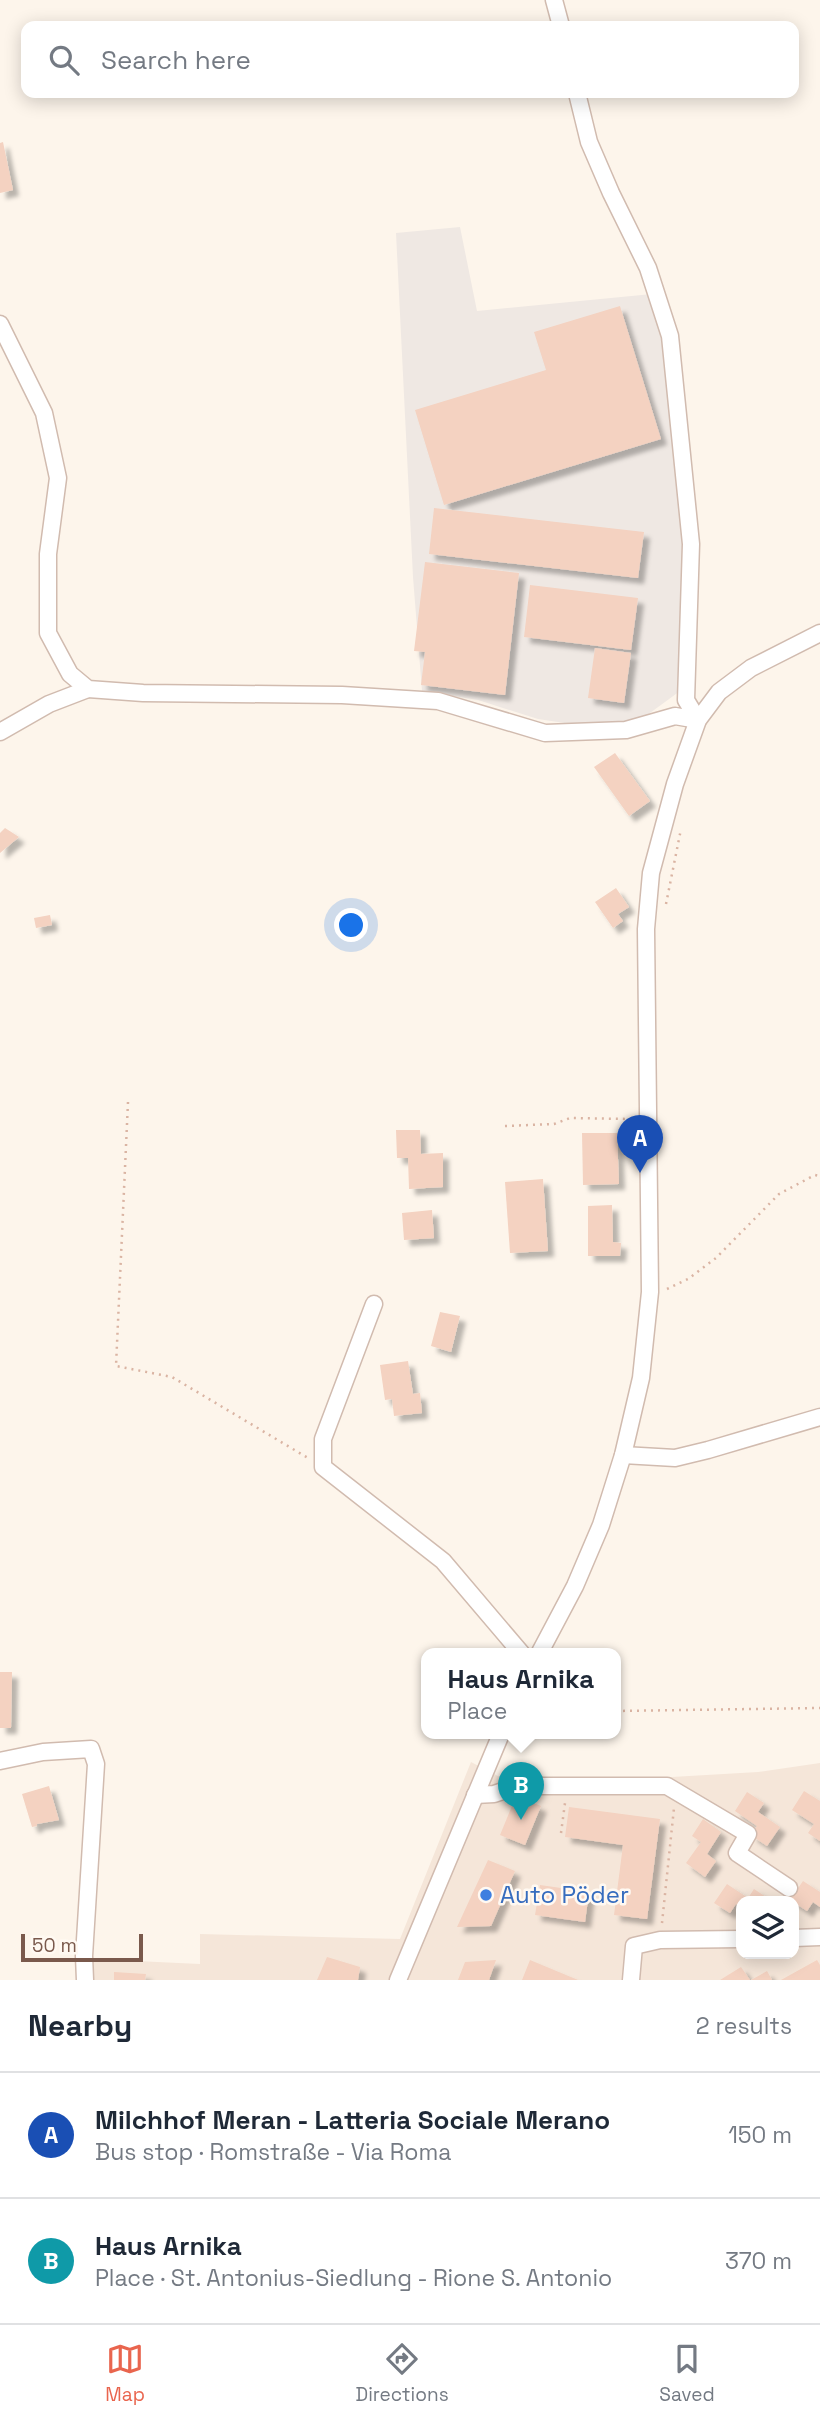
<!DOCTYPE html>
<meta charset="utf-8">
<style>
:root{--surface:#fff;--page:#f2f2f3;--text:#1f2937;--muted:#747a83;--line:#e0e1e3;--accent:#e9654e}
body{margin:0;font-family:"Space Grotesk",sans-serif;background:var(--page);color:var(--text)}
.controls{position:absolute;right:21px;bottom:21px;display:grid;overflow:hidden;border-radius:14px;box-shadow:0 4px 18px #0003}
.controls button{width:63px;height:63px;display:grid;place-items:center;padding:0;border:0;border-bottom:2px solid var(--line);background:var(--surface);color:var(--text);font:35px sans-serif}
.scale{position:absolute;left:21px;bottom:18px;width:122px;box-sizing:border-box;padding-left:7px;border:4px solid #7a594c;border-top:0;font-size:19px;line-height:24px;white-space:nowrap;color:#7a594c;-webkit-text-stroke:5px #fff9f2;paint-order:stroke}
.you{position:absolute;left:352px;top:926px;width:24px;height:24px;margin:-18px;border:5px solid #fff;border-radius:50%;background:#1a73e8;box-shadow:0 0 0 10px #1a73e833}
.badge{display:grid;place-items:center;width:46px;height:46px;border-radius:50%;background:var(--accent);color:#fff;font-size:23px;font-weight:700}
.pin{position:absolute;translate:-50% -58px;filter:drop-shadow(0 2px 4px #0008)}
.pin::after{content:'';position:absolute;top:37px;width:24px;height:21px;background:inherit;clip-path:polygon(0 0,100% 0,50% 100%)}
.popup{position:absolute;left:421px;top:1648px;width:200px;height:91px;box-sizing:border-box;display:grid;place-content:center;border-radius:14px;background:var(--surface);filter:drop-shadow(0 2px 5px #0005);font-size:23px;white-space:nowrap;color:var(--muted)}
.popup b{font-size:26px;color:var(--text)}
.popup::after{content:'';position:absolute;left:50%;top:100%;margin-left:-14px;border:14px solid transparent;border-top-color:var(--surface)}
.list{margin:0;padding:0;list-style:none}
h2{display:flex;justify-content:space-between;align-items:center;height:91px;margin:0;padding:0 28px;font-size:30px}
h2 small{font-size:23px;font-weight:400;color:var(--muted)}
.list li{display:grid;grid-template-columns:46px 1fr auto;gap:21px;align-items:center;box-sizing:border-box;height:126px;padding:0 28px;border-top:2px solid var(--line)}
.list b{display:block;font-size:26px;white-space:nowrap}
.list p{margin:0;font-size:23px;white-space:nowrap;color:var(--muted)}
.list em{font-size:23px;font-style:normal;color:var(--muted)}
.icon{flex:none;width:38px;height:38px;fill:none;stroke:currentColor;stroke-width:2;stroke-linecap:round;stroke-linejoin:round}
.map{position:relative;flex:none;width:820px;height:1980px;overflow:hidden}
.search{position:absolute;background:var(--surface);box-shadow:0 4px 18px #0003;left:21px;right:21px;top:21px;height:77px;display:flex;align-items:center;gap:18px;box-sizing:border-box;padding:0 24px;border-radius:14px;color:var(--muted);font-size:26px}
.sheet{height:343px;background:var(--surface)}
nav{display:flex;justify-content:space-around;align-items:center;box-sizing:border-box;height:98px;border-top:2px solid var(--line);background:var(--surface);font-size:19px;color:var(--muted)}
nav a{display:grid;justify-items:center;gap:4px}
nav .on{color:var(--accent)}
.map>svg:first-child{display:block}
.residential{fill:#f5e6d9;fill-rule:evenodd}
.industrial{fill:#efe8e3}
.building{fill:#f4d2c1;filter:url(#shadow)}
.lines{fill:none;stroke-linecap:round;stroke-linejoin:round}
.minor-casing{stroke:#d1bbaf;stroke-width:19}
.path{stroke:#dab4a3;stroke-width:2.5;stroke-dasharray:2 5;stroke-linecap:butt}
.minor{stroke:#fff;stroke-width:16}
.shop-dot{fill:#3f7fe0;stroke:#fff9f2;stroke-width:2.5}
.labels{text-anchor:middle;stroke-width:5;stroke-linejoin:round;paint-order:stroke}
.shop-label{font-size:24px;fill:#366cbe;stroke:#fff9f2;text-anchor:start}
</style>
<div class="map">
<svg width="820" height="1980" viewBox="0 0 820 1980">
<defs>
<filter id="shadow"><feDropShadow dx="6" dy="6" stdDeviation="2" flood-color="#0004"/></filter>
</defs>
<rect width="100%" height="100%" fill="#fdf5eb"/>
<path class="residential" d="M471 1762 517 1786 758 1772 820 1763V1980H86L93 1959 200 1964V1934L400 1939ZM741 1901H794V1954H741Z"/>
<path class="industrial" d="M460 227 477 311 652 294 667 340 687 534 680 691 639 721 578 725 538 719 478 700 422 691 413 577 396 233Z"/>
<g class="building">
<path d="M3 142 13 190 0 193V143Z"/>
<path d="M620 306 661 439 444 505 415 410 546 370 534 332Z"/>
<path d="M434 508 644 532 638 578 429 554Z"/>
<path d="M425 562 519 573 505 695 421 685 425 652 414 651Z"/>
<path d="M530 585 638 598 631 650 524 637Z"/>
<path d="M595 648 631 653 624 703 588 698Z"/>
<path d="M615 753 650 801 629 816 594 767Z"/>
<path d="M5 828 19 837 0 853V833Z"/>
<path d="M616 888 629 907 618 914 623 921 613 928 595 902Z"/>
<path d="M50 915 52 925 36 928 34 918Z"/>
<path d="M396 1130H420L421 1154 443 1153V1187L409 1189 408 1158H397Z"/>
<path d="M582 1133H617L619 1184 583 1185Z"/>
<path d="M543 1179 548 1251 510 1253 505 1182Z"/>
<path d="M612 1205 613 1242 621 1243 620 1256H588V1206Z"/>
<path d="M432 1210 434 1238 404 1240 402 1213Z"/>
<path d="M440 1312 460 1316 451 1352 431 1346Z"/>
<path d="M408 1361 413 1394 420 1393 422 1413 394 1416 392 1399 385 1400 380 1365Z"/>
<path d="M0 1672H12L11 1728H0Z"/>
<path d="M49 1786 59 1820 37 1824V1826L32 1827 22 1794Z"/>
<path d="M804 1791 820 1801V1841L808 1833 814 1824 792 1810Z"/>
<path d="M747 1792 764 1803 758 1812 780 1827 767 1846 751 1835 757 1826 735 1811Z"/>
<path d="M516 1796 541 1806 525 1845 500 1835Z"/>
<path d="M569 1807 660 1819 647 1919 614 1915 623 1845 565 1837Z"/>
<path d="M703 1819 721 1832 707 1854 716 1861 705 1877 686 1863 701 1842 692 1836Z"/>
<path d="M488 1860 515 1871 491 1926 457 1927Z"/>
<path d="M803 1881 820 1892V1907L813 1902 807 1911 790 1900Z"/>
<path d="M727 1884 748 1898 754 1889 772 1901H741V1908L736 1904 730 1913 714 1903Z"/>
<path d="M540 1885 589 1892 585 1922 535 1915Z"/>
<path d="M327 1957 360 1967 358 1980H317Z"/>
<path d="M496 1960 489 1980H458L465 1962Z"/>
<path d="M530 1960 578 1980H522Z"/>
<path d="M817 1960 820 1965V1980H781Z"/>
<path d="M741 1967 750 1980H720Z"/>
<path d="M767 1971 772 1980H751Z"/>
<path d="M114 1972 146 1974 145 1980H114Z"/>
</g>
<g class="lines">
<defs>
<g id="minor">
<path d="M554 0 561 26"/>
<path d="M0 324 44 413 58 478 48 554V633L70 674 88 689 143 693 342 695 438 701 545 733 626 730 675 716 698 720 686 700 691 544 670 336 648 268 611 193 589 142 577 93"/>
<path d="M0 732 49 704 88 689"/>
<path d="M374 1304 323 1439V1467L443 1561 522 1654"/>
<path d="M623 1455 675 1458 708 1450 820 1417"/>
<path d="M539 1654 575 1586 601 1525 623 1455 641 1378 650 1292 646 929 651 873 675 784 698 720 719 692 751 668 820 633"/>
<path d="M0 1761 43 1752 91 1749 96 1764 84 1956 85 1980"/>
<path d="M475 1795 494 1794 517 1786H667L748 1834 737 1853 789 1888"/>
<path d="M794 1938 820 1937"/>
<path d="M398 1980 501 1734"/>
<path d="M631 1980 634 1946 660 1940 741 1939"/>
</g>
</defs>
<use href="#minor" class="minor-casing"/>
<g class="path">
<path d="M666 904 681 829"/>
<path d="M128 1102 116 1366 172 1377 308 1458"/>
<path d="M505 1126 554 1124 570 1118 631 1119"/>
<path d="M667 1289 688 1279 716 1258 779 1194 815 1175 820 1176"/>
<path d="M616 1711 820 1708"/>
<path d="M561 1833 565 1803"/>
<path d="M662 1923 674 1808"/>
</g>
<use href="#minor" class="minor"/>
</g>
<circle class="shop-dot" cx="486" cy="1895" r="7"/>
<g class="labels">
<g class="shop-label">
<text x="500" y="1903">Auto Pöder</text>
</g>
</g>
</svg>
<div class="controls">
<button><svg class="icon" aria-label="layers" viewBox="0 0 24 24"><path d="M12 4l9 5-9 5-9-5zM3 14l9 5 9-5"/></svg></button>
</div>
<div class="scale">50 m</div>
<div class="you"></div>
<div class="pin badge" style="left:640px;top:1173px;background:#1a4fb4">A</div>
<div class="pin badge" style="left:521px;top:1820px;background:#0f9aa8">B</div>
<div class="popup"><b>Haus Arnika</b>Place</div>
<div class="search"><svg class="icon" aria-label="search" viewBox="0 0 24 24"><circle cx="10" cy="10" r="6"/><path d="M15 15l6 6"/></svg>Search here</div>
</div>
<section class="sheet">
<h2>Nearby<small>2 results</small></h2>
<ul class="list">
<li><span class="badge" style="background:#1a4fb4">A</span><div><b>Milchhof Meran - Latteria Sociale Merano</b><p>Bus stop · Romstraße - Via Roma</p></div><em>150 m</em></li>
<li><span class="badge" style="background:#0f9aa8">B</span><div><b>Haus Arnika</b><p>Place · St. Antonius-Siedlung - Rione S. Antonio</p></div><em>370 m</em></li>
</ul>
</section>
<nav>
<a class="on"><svg class="icon" aria-label="map" viewBox="0 0 24 24"><path d="M3 6l6-2 6 2 6-2v14l-6 2-6-2-6 2zM9 4v14M15 6v14"/></svg>Map</a>
<a><svg class="icon" aria-label="directions" viewBox="0 0 24 24"><path d="M12 3l9 9-9 9-9-9zM9 14v-3h6M13 9l2 2-2 2"/></svg>Directions</a>
<a><svg class="icon" aria-label="saved" viewBox="0 0 24 24"><path d="M7 4h10v16l-5-4-5 4z"/></svg>Saved</a>
</nav>
